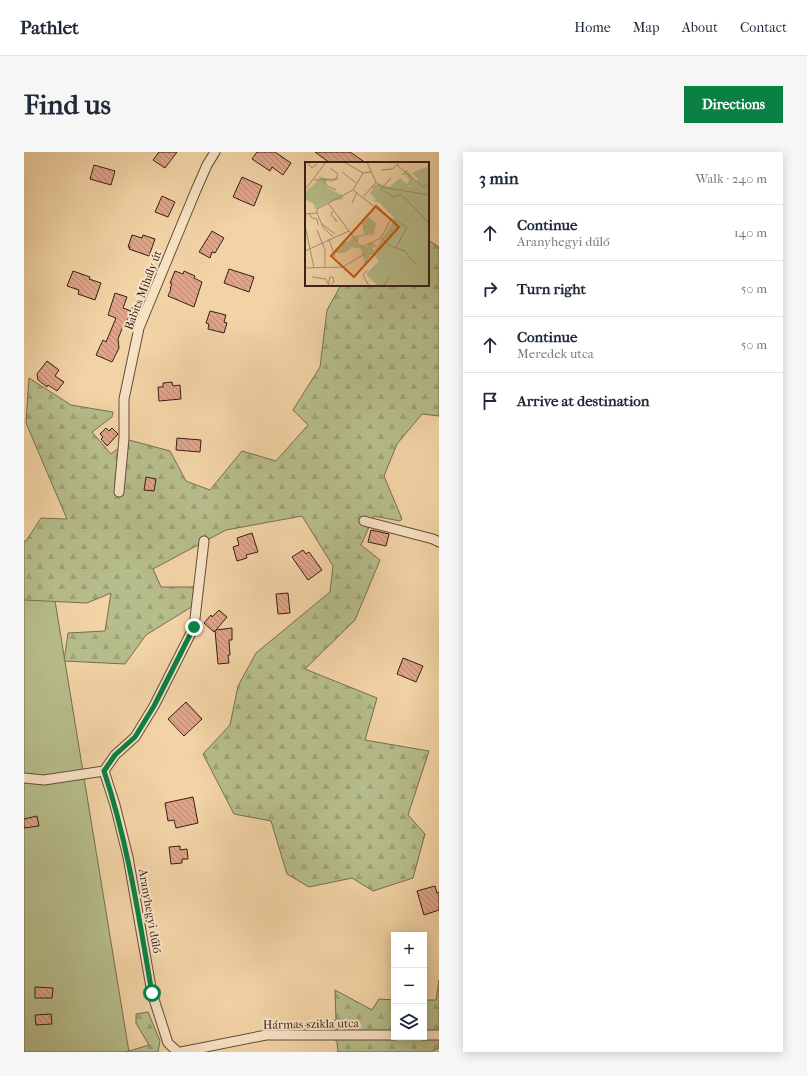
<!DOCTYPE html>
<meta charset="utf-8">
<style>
:root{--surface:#fff;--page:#f6f6f7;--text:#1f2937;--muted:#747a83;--line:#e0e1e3;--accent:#0b8043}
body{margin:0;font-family:"IM FELL French Canon",serif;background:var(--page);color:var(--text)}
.controls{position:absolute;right:12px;bottom:12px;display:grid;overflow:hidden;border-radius:0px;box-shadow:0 2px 10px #0003}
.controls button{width:36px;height:36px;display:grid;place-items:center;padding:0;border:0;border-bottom:1px solid var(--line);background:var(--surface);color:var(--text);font:20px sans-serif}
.stop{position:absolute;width:12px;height:12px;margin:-9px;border:3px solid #0b8043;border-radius:50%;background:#fff}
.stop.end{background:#0b8043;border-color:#fff;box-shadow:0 1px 4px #0008}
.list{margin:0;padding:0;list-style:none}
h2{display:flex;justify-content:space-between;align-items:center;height:52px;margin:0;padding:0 16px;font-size:17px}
h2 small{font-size:13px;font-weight:400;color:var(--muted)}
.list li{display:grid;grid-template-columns:26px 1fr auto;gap:12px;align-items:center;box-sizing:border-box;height:56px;padding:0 16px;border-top:1px solid var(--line)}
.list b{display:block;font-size:15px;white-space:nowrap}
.list p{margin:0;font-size:13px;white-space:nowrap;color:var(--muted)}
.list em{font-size:13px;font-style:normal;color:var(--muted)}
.icon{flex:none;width:22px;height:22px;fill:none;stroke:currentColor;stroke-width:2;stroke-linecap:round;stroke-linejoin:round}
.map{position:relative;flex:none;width:415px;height:900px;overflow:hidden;border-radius:0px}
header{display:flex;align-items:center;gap:24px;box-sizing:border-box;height:56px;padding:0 20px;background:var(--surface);border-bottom:1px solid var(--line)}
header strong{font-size:19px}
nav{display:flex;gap:22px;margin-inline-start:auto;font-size:14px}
.intro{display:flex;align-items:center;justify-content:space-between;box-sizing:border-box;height:96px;padding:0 24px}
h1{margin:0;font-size:28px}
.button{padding:10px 18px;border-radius:0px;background:var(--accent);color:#fff;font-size:14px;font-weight:700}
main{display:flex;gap:24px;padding:0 24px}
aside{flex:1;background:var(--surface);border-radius:0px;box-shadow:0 2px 10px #0003}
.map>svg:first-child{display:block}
.green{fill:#b6bd8a;stroke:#766e50}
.forest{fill:url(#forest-firs);stroke:#766e50}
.building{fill:url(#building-back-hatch);stroke:#361f17}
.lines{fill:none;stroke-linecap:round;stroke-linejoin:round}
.minor-casing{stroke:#654c3a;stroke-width:11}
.minor{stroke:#f7e2c4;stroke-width:9}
.route{stroke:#0b8043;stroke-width:5}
.labels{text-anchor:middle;stroke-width:4;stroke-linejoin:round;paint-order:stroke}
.street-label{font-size:12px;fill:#361f17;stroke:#f7e2c4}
.inset-road{fill:none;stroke:#a78b6c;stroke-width:1}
.view{fill:#cd500e;fill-opacity:0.15;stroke:#cd500e;stroke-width:2}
.inset-edge{fill:none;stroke:#361f17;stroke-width:2}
</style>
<header>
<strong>Pathlet</strong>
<nav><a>Home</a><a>Map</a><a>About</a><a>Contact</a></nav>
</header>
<div class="intro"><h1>Find us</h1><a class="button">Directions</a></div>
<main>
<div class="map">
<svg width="415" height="900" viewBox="0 0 415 900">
<defs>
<pattern id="forest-firs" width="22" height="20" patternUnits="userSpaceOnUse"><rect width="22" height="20" fill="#b6bd8a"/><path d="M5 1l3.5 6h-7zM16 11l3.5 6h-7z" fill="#9da276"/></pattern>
<pattern id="building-back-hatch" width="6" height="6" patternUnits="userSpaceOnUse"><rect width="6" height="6" fill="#e1a488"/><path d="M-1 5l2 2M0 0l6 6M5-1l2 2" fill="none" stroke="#b7856e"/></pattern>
</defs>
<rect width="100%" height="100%" fill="#f2d3a5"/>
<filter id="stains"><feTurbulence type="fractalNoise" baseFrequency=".005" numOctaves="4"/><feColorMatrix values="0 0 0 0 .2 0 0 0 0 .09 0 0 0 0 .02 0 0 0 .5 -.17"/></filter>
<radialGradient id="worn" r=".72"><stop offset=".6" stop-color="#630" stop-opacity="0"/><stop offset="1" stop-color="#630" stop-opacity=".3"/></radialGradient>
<path class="green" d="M0 409 25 412 105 900H0Z"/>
<g class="forest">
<path d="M404 88 415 95V264L398 262 373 292 360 324 378 367 376 369 350 364 337 393 356 408 331 468 281 517 353 546 341 588 405 599 384 663 401 682 389 726 349 739 328 726 285 735 263 722 247 669 210 662 179 602 206 573 214 534 232 501 306 440 309 414 278 364 202 378 129 417 137 435H170L169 454 122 483 101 512 40 509 44 481 81 479 87 441 63 451 0 448V389H2L17 366 43 367 2 271 5 226 47 253 89 260 88 265 68 280 87 302 105 288 146 299 162 329 186 338 218 299 252 309 284 273 269 258 296 215 303 158 317 133H404Z"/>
<path d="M415 828V896L407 900H314L313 890 302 879 312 867 311 838 348 858 355 847 370 848V885H400V848H412Z"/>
<path d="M124 860 136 889 134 900H102L125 893 112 871V862Z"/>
</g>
<g class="building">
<path d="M135 0H153L141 16 129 8Z"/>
<path d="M233 0H251L267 11 259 23 248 15 246 19 228 7Z"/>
<path d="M291 0H326L342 11H306Z"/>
<path d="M70 13 91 19 87 33 66 27Z"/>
<path d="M218 25 238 34 230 54 209 45Z"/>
<path d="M138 44 151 50 144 65 131 60Z"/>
<path d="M188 79 200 86 191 101 188 100 186 106 175 100Z"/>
<path d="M108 83 118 86 119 83 131 87 125 104 105 97 106 95H104Z"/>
<path d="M205 117 230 125 225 140 200 131Z"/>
<path d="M49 119 66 125 65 127 77 131 71 148 54 142 55 138 43 134Z"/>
<path d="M151 119 159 122 160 119 171 124 170 126 178 130 170 155 144 144 147 137 146 136 148 132 146 131Z"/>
<path d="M91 141 103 145 99 156 107 159 103 170 101 169 94 187 95 196 88 210 72 203 79 188 82 190 92 166 84 163Z"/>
<path d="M186 159 202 163 200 170 203 171 200 181 184 177 185 172 182 171Z"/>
<path d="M23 209 35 218 31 224 40 230 33 239 24 233 23 235 14 228 13 222Z"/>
<path d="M148 230 149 234 156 233 157 247 135 249 134 235H139V231Z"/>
<path d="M82 276 85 279 88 276 94 282 83 294 77 287 79 285 76 282Z"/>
<path d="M153 286 177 288 176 300 152 298Z"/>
<path d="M122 325 132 327 130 339 120 338Z"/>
<path d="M347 378 365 382 362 394 344 390Z"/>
<path d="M228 381 234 400 222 403 223 406 213 409 209 395 215 393 213 386Z"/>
<path d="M279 398 282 402 285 400 298 418 284 428 268 405Z"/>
<path d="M264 441 266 461 254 462 252 442Z"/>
<path d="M195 458 203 465 192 478 208 476V488H205L206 503H204L205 511 194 512 191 478 190 480 180 471 187 463 188 465Z"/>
<path d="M379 506 399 514 392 530 373 522Z"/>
<path d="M162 550 178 567 160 584 144 567Z"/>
<path d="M169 645 174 671 152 676 150 668 144 669 141 651Z"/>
<path d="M13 664 15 674 0 676V667Z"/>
<path d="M156 694V698L163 697 164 707H158V711L147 712 145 695Z"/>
<path d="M411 734 413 741 415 740V758L400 763 393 739Z"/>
<path d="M11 835 29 836 28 846H11Z"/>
<path d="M27 862 28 872 12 873 11 863Z"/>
</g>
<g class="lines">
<defs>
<g id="minor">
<path d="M95 340 100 286V247L115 176 172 38 183 13 191 0"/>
<path d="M340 369 409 387 415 390"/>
<path d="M80 619 91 653 104 705 128 841 144 891 154 900"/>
<path d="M80 619 91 603 111 585 130 554 170 475 180 389"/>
<path d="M0 626 20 628 80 619"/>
<path d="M400 883H415"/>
<path d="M157 900 242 883H370"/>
</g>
</defs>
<use href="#minor" class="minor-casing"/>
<use href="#minor" class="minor"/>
</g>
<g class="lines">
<path class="route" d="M128 841C115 766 104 691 80 619L91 603 111 585 130 554 170 475"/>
</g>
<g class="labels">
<g class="street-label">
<text transform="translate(119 138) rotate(-69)" y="4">Babits Mihály út</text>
<text transform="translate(126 759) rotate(80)" y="4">Aranyhegyi dűlő</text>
<text transform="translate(287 872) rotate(-1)" y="4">Hármas-szikla utca</text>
</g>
</g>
<g transform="translate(281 10)">
<rect width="124" height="124" fill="#f2d3a5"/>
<path d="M124 4V124H73L61 112 75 98 68 91 90 57 65 31 73 21 84 25 95 16 106 25 113 17 107 11ZM15 17 19 38 13 44 0 37V30Z" fill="#b6bd8a"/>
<path d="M102 8 112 21 116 19 118 24 124 22 120 25 124 32 115 29H118L116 25 102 23 105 15 103 17 101 13H95ZM14 14 27 18 36 15 28 20 21 19V25L38 34V37L23 40 10 47 9 42 13 44 19 38ZM70 22 76 27H84L81 30 92 34 88 36 78 29 73 37 79 32 76 41 69 39 71 37 68 33 71 34 73 31 70 32 73 28 70 25 69 27 67 26ZM64 55 71 61 69 72 54 75 52 81 63 85V81H69L72 84 67 86 73 92 79 88 80 91 85 89 88 98 97 91 106 102V119L113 117 110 109 117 106V102L110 98H121L124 101V124H109L108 120 106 124H97L98 120 91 119 89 114 85 124H82L86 111 81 110 78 117 64 114 70 111H79L80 107 69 93H65L60 102 56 87 47 85 40 91H31L30 86 34 85 38 78 43 80 47 75 59 72 57 61ZM118 62 124 65V69H119L120 73 112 81 110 79 114 75 105 68H101L99 64 111 67V64H114L117 69Z" fill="#b6bd8a"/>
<path class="inset-road" d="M2 0 7 6 12 2M39 0 58 11 66 10M62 0 71 20 76 25 124 33M92 3 118 25 124 22M76 8 87 7 95 0M37 10 51 21M86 16 76 27 88 35 96 32 124 61M18 17 22 24 31 28M9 18 31 17 33 12 25 6M0 28 21 0M48 28 80 53 102 65 91 86M48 28 58 11M59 34 71 20M23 41 53 81M47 41 52 30M28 49 26 52 30 57V58L31 59H32L30 58M4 51 7 56 12 57 13 63M12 51V47L48 28M12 51 18 65 28 75M0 52 12 51M17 62 30 72M0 63 9 106M12 68 20 88V106M76 76 86 84 100 89 109 101H112M76 76 86 57M24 77 30 95M59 84 76 76M0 89 44 69M0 106 38 105 61 91M62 108 58 113 64 124M7 115 21 117 23 122M23 124 25 115H28L29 120 26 122M75 124 79 123 85 114"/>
<path class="view" d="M71 44 94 65 49 115 26 94Z"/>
<rect width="124" height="124" class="inset-edge"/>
</g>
<rect width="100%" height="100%" filter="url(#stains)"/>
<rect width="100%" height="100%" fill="url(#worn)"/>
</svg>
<div class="controls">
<button>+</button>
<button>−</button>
<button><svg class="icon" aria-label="layers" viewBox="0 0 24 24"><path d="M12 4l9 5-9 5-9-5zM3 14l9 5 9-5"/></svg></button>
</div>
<div class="stop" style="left:128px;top:841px"></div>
<div class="stop end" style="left:170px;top:475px"></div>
</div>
<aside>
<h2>3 min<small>Walk · 240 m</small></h2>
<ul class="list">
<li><svg class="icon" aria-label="ahead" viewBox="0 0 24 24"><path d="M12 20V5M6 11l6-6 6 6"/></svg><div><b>Continue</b><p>Aranyhegyi dűlő</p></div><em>140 m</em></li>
<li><svg class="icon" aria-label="right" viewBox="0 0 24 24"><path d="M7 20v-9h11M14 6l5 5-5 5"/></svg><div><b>Turn right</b></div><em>50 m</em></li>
<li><svg class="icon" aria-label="ahead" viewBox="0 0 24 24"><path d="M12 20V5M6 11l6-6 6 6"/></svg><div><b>Continue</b><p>Meredek utca</p></div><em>50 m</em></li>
<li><svg class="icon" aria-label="arrive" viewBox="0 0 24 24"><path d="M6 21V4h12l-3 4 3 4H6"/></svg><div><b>Arrive at destination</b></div></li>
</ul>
</aside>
</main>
